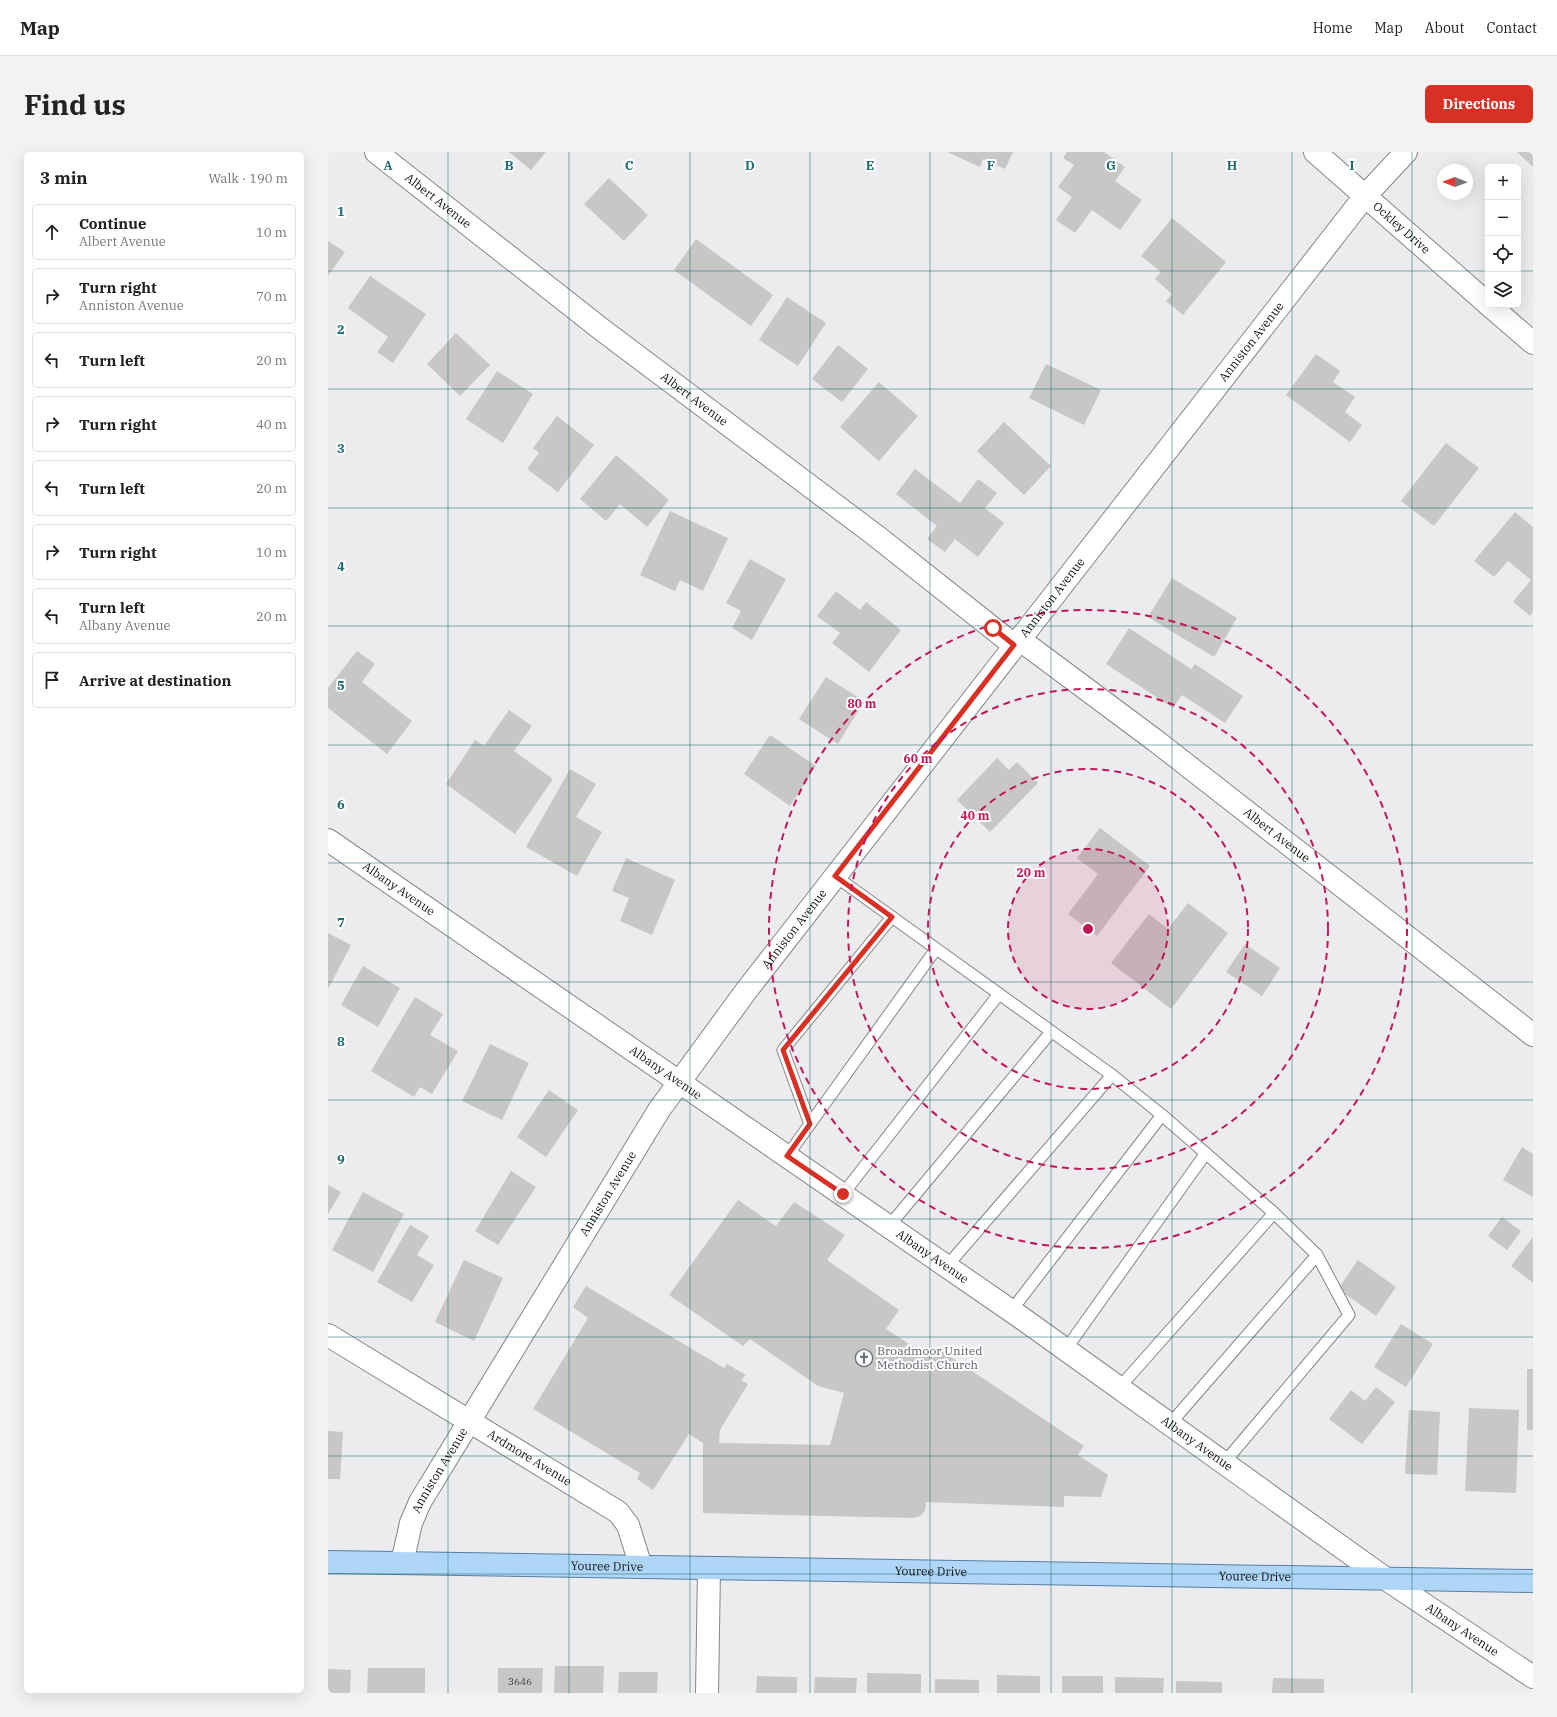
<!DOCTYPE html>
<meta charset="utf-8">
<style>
:root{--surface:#fff;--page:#f2f2f2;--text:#222;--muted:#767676;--line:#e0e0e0;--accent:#d93025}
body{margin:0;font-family:"IBM Plex Serif",serif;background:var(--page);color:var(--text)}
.controls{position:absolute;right:12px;top:12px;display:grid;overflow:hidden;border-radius:6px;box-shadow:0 4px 16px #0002}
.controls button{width:36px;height:36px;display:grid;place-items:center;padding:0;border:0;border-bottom:1px solid var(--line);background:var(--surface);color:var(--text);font:20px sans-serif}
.compass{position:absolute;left:1109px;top:12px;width:36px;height:36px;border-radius:50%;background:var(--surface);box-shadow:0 4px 16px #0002;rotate:271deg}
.stop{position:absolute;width:12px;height:12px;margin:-9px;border:3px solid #d93025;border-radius:50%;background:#fff}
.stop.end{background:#d93025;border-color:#fff;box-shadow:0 1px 4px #0008}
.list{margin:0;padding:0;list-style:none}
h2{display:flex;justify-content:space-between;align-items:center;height:52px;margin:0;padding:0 16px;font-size:17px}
h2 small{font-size:13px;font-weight:400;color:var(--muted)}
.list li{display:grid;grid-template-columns:26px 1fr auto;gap:12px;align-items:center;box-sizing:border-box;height:56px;margin:0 8px 8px;padding:0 8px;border:1px solid var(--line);border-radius:6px}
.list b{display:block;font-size:15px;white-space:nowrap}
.list p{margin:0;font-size:13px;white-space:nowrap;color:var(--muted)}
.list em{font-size:13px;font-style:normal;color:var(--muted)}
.icon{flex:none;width:22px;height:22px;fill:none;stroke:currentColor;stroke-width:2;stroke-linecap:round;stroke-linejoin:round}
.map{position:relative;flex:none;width:1205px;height:1541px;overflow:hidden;border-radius:6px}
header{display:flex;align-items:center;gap:24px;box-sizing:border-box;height:56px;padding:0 20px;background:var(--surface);border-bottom:1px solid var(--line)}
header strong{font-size:19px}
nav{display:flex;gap:22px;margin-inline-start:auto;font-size:14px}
.intro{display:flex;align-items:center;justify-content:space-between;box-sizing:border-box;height:96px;padding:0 24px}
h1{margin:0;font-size:28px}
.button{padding:10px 18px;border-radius:6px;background:var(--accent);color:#fff;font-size:14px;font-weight:700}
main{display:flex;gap:24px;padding:0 24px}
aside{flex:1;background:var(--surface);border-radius:6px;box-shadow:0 4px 16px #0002}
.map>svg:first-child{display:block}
.building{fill:#c8c7c5}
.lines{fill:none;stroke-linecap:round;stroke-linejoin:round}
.service-casing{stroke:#868687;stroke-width:13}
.minor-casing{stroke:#868687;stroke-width:24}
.tertiary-casing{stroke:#868687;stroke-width:24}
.primary-casing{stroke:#577fa3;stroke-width:24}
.service{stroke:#fff;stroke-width:11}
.minor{stroke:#fff;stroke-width:22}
.tertiary{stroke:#fff;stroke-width:22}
.primary{stroke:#b0d6f7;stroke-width:22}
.route{stroke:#d93025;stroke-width:5}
.grid{fill:none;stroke:#226d74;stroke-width:1;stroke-opacity:0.55}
.ring{fill:none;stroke:#c2185b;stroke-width:2;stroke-dasharray:7 5}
.labels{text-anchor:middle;stroke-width:4;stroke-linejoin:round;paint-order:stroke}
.number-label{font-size:10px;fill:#403f40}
.street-label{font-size:12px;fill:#121213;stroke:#fff}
.worship-label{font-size:12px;fill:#5b616d;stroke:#fff;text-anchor:start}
.grid-label{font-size:13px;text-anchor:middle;font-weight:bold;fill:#226d74;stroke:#fff;stroke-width:4;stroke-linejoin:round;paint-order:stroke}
.centre{fill:#c2185b;stroke:#fff;stroke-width:2}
.ring-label{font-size:12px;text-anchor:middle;font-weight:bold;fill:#c2185b;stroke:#fff;stroke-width:4;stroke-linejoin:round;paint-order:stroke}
</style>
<header>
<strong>Map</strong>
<nav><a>Home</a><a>Map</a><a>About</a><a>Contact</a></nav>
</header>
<div class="intro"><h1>Find us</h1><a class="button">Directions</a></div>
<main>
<aside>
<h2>3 min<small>Walk · 190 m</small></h2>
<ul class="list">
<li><svg class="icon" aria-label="ahead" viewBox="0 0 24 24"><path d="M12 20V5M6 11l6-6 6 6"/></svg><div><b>Continue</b><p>Albert Avenue</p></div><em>10 m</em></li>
<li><svg class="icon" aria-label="right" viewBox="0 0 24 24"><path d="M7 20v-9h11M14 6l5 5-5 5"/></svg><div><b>Turn right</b><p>Anniston Avenue</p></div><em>70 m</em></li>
<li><svg class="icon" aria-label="left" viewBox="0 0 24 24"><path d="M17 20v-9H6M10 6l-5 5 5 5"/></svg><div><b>Turn left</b></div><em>20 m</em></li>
<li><svg class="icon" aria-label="right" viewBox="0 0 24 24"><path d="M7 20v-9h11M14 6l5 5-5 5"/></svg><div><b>Turn right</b></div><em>40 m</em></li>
<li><svg class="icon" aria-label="left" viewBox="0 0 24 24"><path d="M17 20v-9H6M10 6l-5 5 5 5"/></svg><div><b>Turn left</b></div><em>20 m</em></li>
<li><svg class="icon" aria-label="right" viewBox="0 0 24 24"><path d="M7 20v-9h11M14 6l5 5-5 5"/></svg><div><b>Turn right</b></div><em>10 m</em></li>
<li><svg class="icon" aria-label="left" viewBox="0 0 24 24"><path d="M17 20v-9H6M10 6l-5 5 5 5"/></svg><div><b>Turn left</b><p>Albany Avenue</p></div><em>20 m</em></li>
<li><svg class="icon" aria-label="arrive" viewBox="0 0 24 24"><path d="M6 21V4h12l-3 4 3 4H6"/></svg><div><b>Arrive at destination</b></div></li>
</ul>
</aside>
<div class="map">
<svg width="1205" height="1541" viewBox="0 0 1205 1541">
<rect width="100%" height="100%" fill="#ececee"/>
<g class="building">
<path d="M181 0H218L203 18Z"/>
<path d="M619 0H685L677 17 655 7 652 15Z"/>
<path d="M739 0H776L797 15 787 29 814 48 792 78 764 58 747 81 728 68 744 45 730 35 746 13 735 6Z"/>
<path d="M1189 0H1205V15Z"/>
<path d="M281 26 320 63 296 89 256 52Z"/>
<path d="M844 66 898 110 855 163 838 149 844 142 827 127 833 120 813 104Z"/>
<path d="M368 87 445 143 423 174 346 118Z"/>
<path d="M0 89 17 100 0 124Z"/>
<path d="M42 124 98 162 65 211 49 200 60 185 20 156Z"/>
<path d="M459 145 498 171 470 214 431 188Z"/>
<path d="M128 181 162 213 132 244 99 212Z"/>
<path d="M510 193 540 217 514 250 484 227Z"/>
<path d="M988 202 1012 219 1005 230 1027 245 1017 260 1034 273 1022 290 958 243Z"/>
<path d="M718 212 773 238 756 273 701 246Z"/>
<path d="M169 219 205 242 175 291 138 267Z"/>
<path d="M551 230 590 264 551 309 512 275Z"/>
<path d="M229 264 266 293 230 340 199 317 211 301 205 296Z"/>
<path d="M676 270 723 314 696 343 649 299Z"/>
<path d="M1118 291 1151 316 1106 374 1073 349Z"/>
<path d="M288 303 341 348 319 375 292 352 278 369 252 347Z"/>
<path d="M587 317 632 351 650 327 669 341 657 356 676 371 650 405 627 387 617 400 599 387 609 374 568 342Z"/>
<path d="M342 359 400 386 375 439 352 428 347 439 312 423Z"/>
<path d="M1187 360 1205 375V460L1202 464 1185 450 1203 428 1180 409 1166 425 1146 409Z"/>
<path d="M422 407 458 427 424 488 404 476 413 459 398 451Z"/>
<path d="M844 426 909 466 886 505 820 465Z"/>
<path d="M508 439 532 458 538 450 573 478 541 520 504 491 512 481 489 464Z"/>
<path d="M801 476 863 517 867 512 915 544 897 571 854 543 845 556 778 512Z"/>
<path d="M29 499 47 512 34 530 84 569 59 602 0 556V536Z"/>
<path d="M498 525 536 549 510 592 471 567Z"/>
<path d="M181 558 204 574 186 599 225 627 187 682 118 632 147 588 156 594Z"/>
<path d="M442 583 488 614 462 654 416 622Z"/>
<path d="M669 606 681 618 689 610 710 631 662 680 629 648Z"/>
<path d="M242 617 268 632 248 665 274 680 249 724 198 695Z"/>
<path d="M772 676 822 714 769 784 740 762 770 722 749 706Z"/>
<path d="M298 706 347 728 324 783 292 769 301 746 284 739Z"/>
<path d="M860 751 900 781 843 857 783 811 821 762 840 777Z"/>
<path d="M0 781 23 793 0 837Z"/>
<path d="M917 792 952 816 934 844 898 820Z"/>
<path d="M35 814 72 836 50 875 13 853Z"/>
<path d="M87 845 115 862 102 883 130 899 104 942 92 935 86 945 43 919Z"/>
<path d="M162 892 201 911 174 968 134 949Z"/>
<path d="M221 938 250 958 218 1005 189 985Z"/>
<path d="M1194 995 1205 1002V1045L1175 1028Z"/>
<path d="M183 1019 208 1035 170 1093 147 1079Z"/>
<path d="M0 1033 13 1040 0 1062Z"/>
<path d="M35 1040 76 1062 45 1120 4 1098Z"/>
<path d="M410 1048 448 1074 466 1050 517 1083 499 1108 571 1158 558 1177 592 1199 597 1197H608L614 1199 756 1294 750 1303 780 1323 773 1345 736 1344V1355L598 1350 597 1359 592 1364 586 1366 375 1361V1291L361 1282 325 1338 309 1327 312 1321 205 1257 260 1166 245 1155 258 1134 396 1216 399 1212 418 1223 413 1228 420 1232 392 1278 391 1291 502 1293 516 1241 490 1234 422 1187 415 1194 341 1143Z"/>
<path d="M1174 1065 1193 1079 1179 1098 1160 1084Z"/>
<path d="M82 1073 101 1084 89 1103 106 1113 84 1150 49 1130Z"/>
<path d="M1205 1085V1131L1183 1114Z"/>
<path d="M136 1108 175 1126 146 1189 107 1170Z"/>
<path d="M1030 1108 1068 1135 1048 1164 1010 1137Z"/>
<path d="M1073 1172 1105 1192 1078 1235 1046 1215Z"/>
<rect x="1199" y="1217" width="6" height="61"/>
<path d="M1048 1235 1067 1250 1034 1292 1001 1267 1023 1238 1037 1249Z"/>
<path d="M1141 1256 1191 1258 1188 1341 1137 1339Z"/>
<path d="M1081 1258 1112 1260 1109 1323 1077 1322Z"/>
<path d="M0 1279 15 1280 12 1327H0Z"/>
<path d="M227 1514H276L275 1541H226Z"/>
<path d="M40 1516H97V1541H39Z"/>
<path d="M170 1516H215L214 1541H170Z"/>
<path d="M0 1517 23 1518 22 1541H0Z"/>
<path d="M291 1520H330L329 1541H290Z"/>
<path d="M539 1521 593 1522V1541H539Z"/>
<path d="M669 1523 712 1524V1541H669Z"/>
<path d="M429 1524 469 1525V1541H428Z"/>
<rect x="734" y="1524" width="41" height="17"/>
<path d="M487 1525 529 1526 528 1541H486Z"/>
<path d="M787 1525 836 1526 835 1541H787Z"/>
<path d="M945 1526 996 1527V1541H944Z"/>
<path d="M607 1527 651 1528V1541H607Z"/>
<path d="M848 1529 894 1530V1541H848Z"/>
</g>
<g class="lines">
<defs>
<g id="service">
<path d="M507 724 784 923 834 963 946 1061 989 1103 1021 1163 896 1311"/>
<path d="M482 972 455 898 564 765"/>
<path d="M459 1004 608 797"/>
<path d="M515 1042 671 842"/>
<path d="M561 1074 723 880"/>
<path d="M619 1114 784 923"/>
<path d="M683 1159 834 963"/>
<path d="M738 1197 878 1001"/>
<path d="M791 1236 946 1061"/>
<path d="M842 1272 989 1103"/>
</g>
<g id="minor">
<path id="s1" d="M48 0 273 177 547 383 686 493"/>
<path id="s2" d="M691 487 828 589 1205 883"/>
<path id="s3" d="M0 688 695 1167 1058 1427 1205 1525"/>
<path id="s4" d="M0 1183 290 1360 300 1373 313 1415"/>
<path id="s5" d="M74 1411 83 1371 92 1350 331 958 418 839 1037 44 1078 0"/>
<path d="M379 1541 381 1417"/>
</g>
<g id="tertiary">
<path id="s6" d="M987 0 1160 152"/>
<path d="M1161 153 1205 191"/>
</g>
<g id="primary">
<path id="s7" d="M0 1410 1205 1429"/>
</g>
</defs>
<use href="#service" class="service-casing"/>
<use href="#minor" class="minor-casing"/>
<use href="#tertiary" class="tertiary-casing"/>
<use href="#primary" class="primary-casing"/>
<use href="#service" class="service"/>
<use href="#minor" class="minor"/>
<use href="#tertiary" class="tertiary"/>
<use href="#primary" class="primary"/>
</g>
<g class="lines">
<path class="route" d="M515 1042 459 1004 482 972 455 898 564 765 507 724 686 493 665 476"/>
</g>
<path class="grid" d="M120 0V1541M241 0V1541M362 0V1541M482 0V1541M602 0V1541M723 0V1541M844 0V1541M964 0V1541M1084 0V1541M0 119H1160M1190 119H1205M0 237H1205M0 356H1205M0 474H1205M0 593H1205M0 711H1205M0 830H1205M0 948H1205M0 1067H1205M0 1185H1205M0 1304H1205M0 1422H1205"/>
<circle cx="760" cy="777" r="80" fill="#c2185b" fill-opacity=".12"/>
<g class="ring">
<circle cx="760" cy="777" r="80"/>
<circle cx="760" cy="777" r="160"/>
<circle cx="760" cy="777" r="240"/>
<circle cx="760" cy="777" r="319"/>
</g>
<defs>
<symbol id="church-ring" viewBox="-11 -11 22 22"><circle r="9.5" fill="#fff" stroke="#6b7280" stroke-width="1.5"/><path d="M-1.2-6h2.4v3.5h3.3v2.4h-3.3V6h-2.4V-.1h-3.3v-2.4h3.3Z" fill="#6b7280"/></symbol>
</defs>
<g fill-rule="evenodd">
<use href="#church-ring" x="526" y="1196" width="20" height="20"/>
</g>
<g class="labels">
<g class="number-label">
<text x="192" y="1533">3646</text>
</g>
<g class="street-label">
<text dy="4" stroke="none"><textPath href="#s1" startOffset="79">Albert Avenue</textPath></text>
<text dy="4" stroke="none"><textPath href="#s6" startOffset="115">Ockley Drive</textPath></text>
<text dy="4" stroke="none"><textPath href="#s5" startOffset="1493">Anniston Avenue</textPath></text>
<text dy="4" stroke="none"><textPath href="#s1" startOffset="403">Albert Avenue</textPath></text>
<text dy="4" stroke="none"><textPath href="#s5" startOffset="1169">Anniston Avenue</textPath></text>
<text dy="4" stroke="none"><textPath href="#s2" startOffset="324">Albert Avenue</textPath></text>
<text dy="4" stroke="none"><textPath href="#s3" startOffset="86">Albany Avenue</textPath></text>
<text dy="4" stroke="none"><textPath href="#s5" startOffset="749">Anniston Avenue</textPath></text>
<text dy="4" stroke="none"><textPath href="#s3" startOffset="410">Albany Avenue</textPath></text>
<text dy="4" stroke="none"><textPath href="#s5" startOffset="425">Anniston Avenue</textPath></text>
<text dy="4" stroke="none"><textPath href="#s3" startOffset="734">Albany Avenue</textPath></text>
<text dy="4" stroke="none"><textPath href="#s3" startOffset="1058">Albany Avenue</textPath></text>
<text dy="4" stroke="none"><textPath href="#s4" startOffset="236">Ardmore Avenue</textPath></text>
<text dy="4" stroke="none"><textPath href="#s5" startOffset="101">Anniston Avenue</textPath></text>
<text dy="4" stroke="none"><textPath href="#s7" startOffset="279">Youree Drive</textPath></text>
<text dy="4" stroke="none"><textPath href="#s7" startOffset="603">Youree Drive</textPath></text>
<text dy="4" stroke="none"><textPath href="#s7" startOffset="927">Youree Drive</textPath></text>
<text dy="4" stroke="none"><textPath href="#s3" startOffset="1382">Albany Avenue</textPath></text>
</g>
<g class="worship-label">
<text x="549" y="1203">Broadmoor United<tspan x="549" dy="14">Methodist Church</tspan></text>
</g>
</g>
<g class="grid-label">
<text x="60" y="18">A</text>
<text x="181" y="18">B</text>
<text x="301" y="18">C</text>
<text x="422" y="18">D</text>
<text x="542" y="18">E</text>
<text x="663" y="18">F</text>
<text x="783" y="18">G</text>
<text x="904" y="18">H</text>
<text x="1024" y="18">I</text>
<text x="13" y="64">1</text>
<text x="13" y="182">2</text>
<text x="13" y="301">3</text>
<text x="13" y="419">4</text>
<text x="13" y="538">5</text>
<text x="13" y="657">6</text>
<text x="13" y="775">7</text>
<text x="13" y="894">8</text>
<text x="13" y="1012">9</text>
</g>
<circle cx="760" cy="777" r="6" class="centre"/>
<g class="ring-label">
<text x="534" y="556">80 m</text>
<text x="590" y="611">60 m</text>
<text x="647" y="668">40 m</text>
<text x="703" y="725">20 m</text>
</g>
</svg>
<div class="controls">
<button>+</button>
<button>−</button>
<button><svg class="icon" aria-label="locate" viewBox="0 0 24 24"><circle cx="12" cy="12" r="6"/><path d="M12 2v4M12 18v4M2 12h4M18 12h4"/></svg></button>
<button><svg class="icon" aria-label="layers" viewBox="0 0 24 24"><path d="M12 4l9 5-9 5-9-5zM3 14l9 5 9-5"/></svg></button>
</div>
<svg class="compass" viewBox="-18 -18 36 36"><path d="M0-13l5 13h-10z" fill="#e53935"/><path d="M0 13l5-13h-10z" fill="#767676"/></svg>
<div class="stop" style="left:665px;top:476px"></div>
<div class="stop end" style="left:515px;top:1042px"></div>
</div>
</main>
